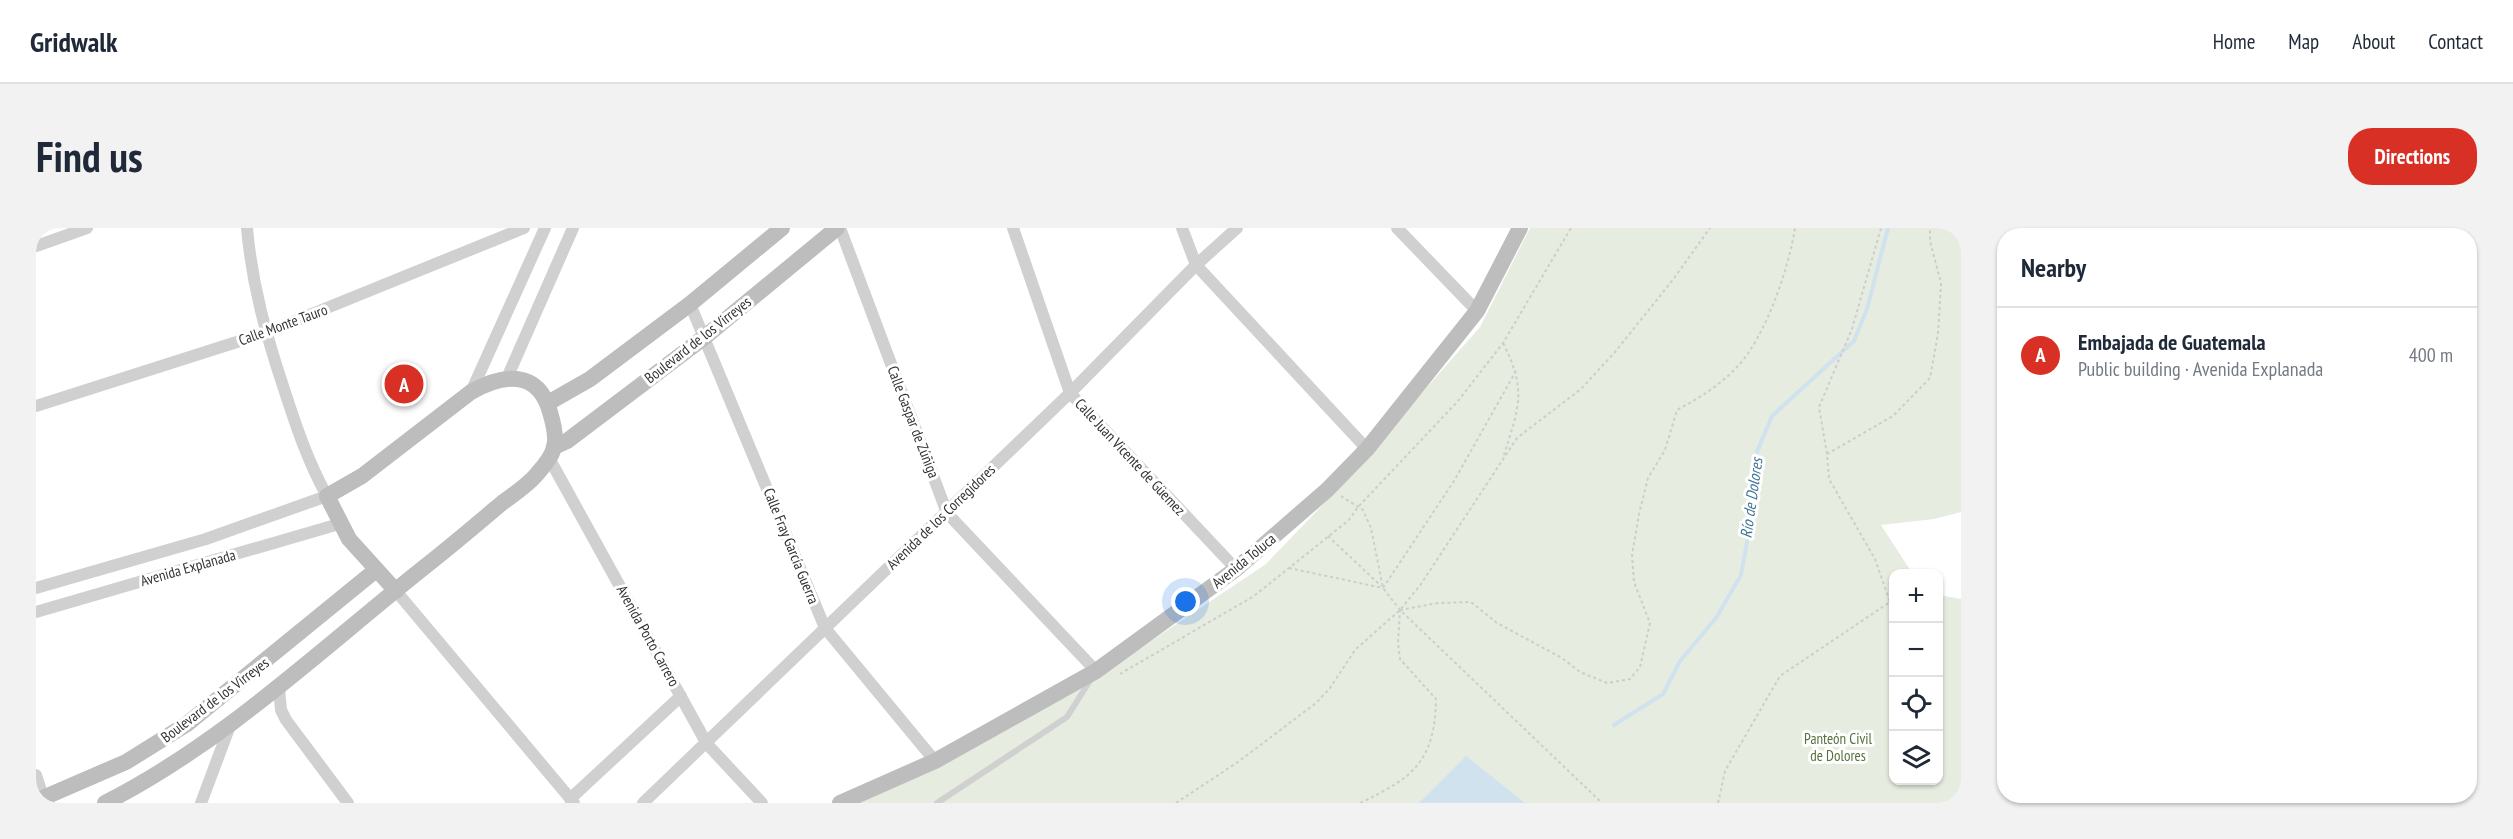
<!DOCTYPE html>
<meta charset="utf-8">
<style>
:root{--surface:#fff;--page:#f2f2f3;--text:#1f2937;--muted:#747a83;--line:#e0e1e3;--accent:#d93025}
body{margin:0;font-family:"PT Sans Narrow",sans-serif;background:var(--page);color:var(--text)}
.controls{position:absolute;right:18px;bottom:18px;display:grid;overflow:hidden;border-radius:12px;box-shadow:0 2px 4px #0004}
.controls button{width:54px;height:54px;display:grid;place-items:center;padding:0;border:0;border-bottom:2px solid var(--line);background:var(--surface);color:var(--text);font:30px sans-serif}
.you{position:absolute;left:1150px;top:374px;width:21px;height:21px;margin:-15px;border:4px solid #fff;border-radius:50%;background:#1a73e8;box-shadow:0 0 0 9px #1a73e833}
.badge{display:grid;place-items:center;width:39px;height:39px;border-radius:50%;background:var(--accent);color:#fff;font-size:20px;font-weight:700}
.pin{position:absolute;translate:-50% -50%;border:3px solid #fff;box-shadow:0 2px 6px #0006}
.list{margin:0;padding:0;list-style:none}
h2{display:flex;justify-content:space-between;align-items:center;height:78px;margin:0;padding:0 24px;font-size:26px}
h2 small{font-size:20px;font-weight:400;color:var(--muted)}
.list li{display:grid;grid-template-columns:39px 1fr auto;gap:18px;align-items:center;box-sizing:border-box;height:96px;padding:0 24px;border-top:2px solid var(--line)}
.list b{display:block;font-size:22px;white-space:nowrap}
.list p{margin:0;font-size:20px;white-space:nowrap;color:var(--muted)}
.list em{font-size:20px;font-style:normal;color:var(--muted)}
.icon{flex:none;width:33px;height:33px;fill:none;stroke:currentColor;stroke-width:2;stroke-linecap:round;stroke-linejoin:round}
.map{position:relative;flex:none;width:1925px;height:575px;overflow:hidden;border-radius:24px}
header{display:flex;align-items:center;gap:36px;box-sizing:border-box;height:84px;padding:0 30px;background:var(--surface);border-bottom:2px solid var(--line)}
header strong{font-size:28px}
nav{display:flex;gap:33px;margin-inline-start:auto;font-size:21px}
.intro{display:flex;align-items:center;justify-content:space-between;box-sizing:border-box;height:144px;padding:0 36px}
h1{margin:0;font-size:42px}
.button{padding:15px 27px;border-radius:24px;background:var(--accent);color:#fff;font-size:21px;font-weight:700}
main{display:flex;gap:36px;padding:0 36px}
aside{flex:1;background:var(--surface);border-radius:24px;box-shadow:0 2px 4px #0004}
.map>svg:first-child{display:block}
.green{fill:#e6ecdf}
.water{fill:#cfe2ee}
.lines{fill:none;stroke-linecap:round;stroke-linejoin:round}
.stream{stroke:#cfe2ee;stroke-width:4}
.path{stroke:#cdcdcd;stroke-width:2;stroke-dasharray:3 3;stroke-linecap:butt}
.lane{stroke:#d0d0d0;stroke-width:6}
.street{stroke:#d0d0d0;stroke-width:12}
.secondary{stroke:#bdbdbd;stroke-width:16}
.labels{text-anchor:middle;stroke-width:6;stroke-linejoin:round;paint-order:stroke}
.street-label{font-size:15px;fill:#333;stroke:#fff}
.park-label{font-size:15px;fill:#56703f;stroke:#fff}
.water-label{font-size:16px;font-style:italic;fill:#3f7597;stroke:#fff}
</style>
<header>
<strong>Gridwalk</strong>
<nav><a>Home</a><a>Map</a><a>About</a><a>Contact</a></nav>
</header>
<div class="intro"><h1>Find us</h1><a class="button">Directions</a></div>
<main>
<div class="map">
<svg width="1925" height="575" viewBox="0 0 1925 575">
<rect width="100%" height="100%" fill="#fff"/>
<path class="green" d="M1494 0H1925V284L1898 291 1845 297 1876 345 1858 346V552H1902L1903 367 1925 371V575H816L1066 446 1230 336 1299 264 1444 99Z"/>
<path class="water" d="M1430 528 1489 575H1383Z"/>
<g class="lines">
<path class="stream" d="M1578 497 1627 466 1644 433 1680 390 1705 347 1712 309 1718 231 1736 188 1818 113 1831 81 1852 0"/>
<g class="path">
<path d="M1467 115C1491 162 1483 179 1468 227"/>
<path d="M1791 226 1783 179 1816 101 1845 0"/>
<path d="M1305 268 1327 282 1335 300 1347 360 1364 382 1566 575"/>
<path d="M1292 308 1345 358"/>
<path d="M1253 340 1347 360"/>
<path d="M1347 360 1418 253 1480 143"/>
<path d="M1364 382 1402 375 1435 374 1461 395 1526 430 1544 444 1571 455 1594 451 1604 439 1614 395 1598 354 1596 327 1603 286 1612 250 1629 222 1641 182C1663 170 1683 158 1701 139 1729 110 1753 40 1759 0"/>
<path d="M1084 446 1218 368 1313 292 1322 279 1422 173 1467 115 1535 0"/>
<path d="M1140 575 1202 534 1280 475 1294 460 1319 422 1364 382 1385 356 1481 210 1545 161 1579 124 1636 53 1674 0"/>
<path d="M1324 575C1377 550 1399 533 1400 471L1364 431 1362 415 1364 382"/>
<path d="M1682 575 1689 543 1744 448 1854 374 1839 331 1793 251 1791 226 1857 188 1894 150 1902 106 1905 55 1894 13V0"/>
</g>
<path class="lane" d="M901 575 1031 489 1055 451"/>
<g class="street">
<path d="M804 0 911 285 1060 443"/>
<path d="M977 0 1034 165 1200 341"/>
<path d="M1146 0 1160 37 1331 221"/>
<path d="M1361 0 1441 83"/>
<path d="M0 18 51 0"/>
<path d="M654 76 789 400 899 533"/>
<path d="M471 150 537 0"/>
<path d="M435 164 509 0"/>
<path d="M0 178 229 105 488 0"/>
<path d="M513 230 671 516 726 575"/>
<path d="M0 360 170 311 291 268C272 234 260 198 248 161 230 107 216 57 211 0"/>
<path d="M360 363 538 575"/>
<path d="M0 384 303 296"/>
<path d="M243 460 245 482 250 492 312 575"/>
<path d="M0 547 9 575"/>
<path d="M534 571 645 468"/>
<path d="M165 575 195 495"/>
<path d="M607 575 1034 165 1160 37 1201 0"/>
</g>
<g class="secondary">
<path d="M512 175 554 151 654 76 746 0"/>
<path d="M518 219 531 213 670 108 801 0"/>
<path d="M0 573 90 534 151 496 340 342"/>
<path d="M69 575C187 515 283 423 386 341 413 320 440 297 466 275 478 266 492 257 501 246 507 239 516 229 518 219 521 209 517 194 514 184 502 141 467 146 435 164L326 248 291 268 313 311 360 363"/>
<path d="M804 575 899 533 1060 443 1200 341 1291 262 1331 221 1441 83 1484 0"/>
</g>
</g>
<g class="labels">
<g class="street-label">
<text transform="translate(247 97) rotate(-20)" y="5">Calle Monte Tauro</text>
<text transform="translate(662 112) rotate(-38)" y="5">Boulevard de los Virreyes</text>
<text transform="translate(877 194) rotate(69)" y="5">Calle Gaspar de Zúñiga</text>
<text transform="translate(1094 229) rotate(47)" y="5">Calle Juan Vicente de Güemez</text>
<text transform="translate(905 289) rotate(-44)" y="5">Avenida de los Corregidores</text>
<text transform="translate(755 318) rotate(68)" y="5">Calle Fray García Guerra</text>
<text transform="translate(1208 333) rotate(-39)" y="5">Avenida Toluca</text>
<text transform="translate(152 340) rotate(-16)" y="5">Avenida Explanada</text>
<text transform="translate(612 408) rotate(61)" y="5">Avenida Porto Carrero</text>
<text transform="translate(179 472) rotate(-37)" y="5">Boulevard de los Virreyes</text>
</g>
<g class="park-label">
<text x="1802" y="516">Panteón Civil<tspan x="1802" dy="17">de Dolores</tspan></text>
</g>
<g class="water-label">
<text transform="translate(1715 270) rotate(-82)" y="6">Río de Dolores</text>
</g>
</g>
</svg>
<div class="controls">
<button>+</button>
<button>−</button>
<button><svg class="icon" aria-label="locate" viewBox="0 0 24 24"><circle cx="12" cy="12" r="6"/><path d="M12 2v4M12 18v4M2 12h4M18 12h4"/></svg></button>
<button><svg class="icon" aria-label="layers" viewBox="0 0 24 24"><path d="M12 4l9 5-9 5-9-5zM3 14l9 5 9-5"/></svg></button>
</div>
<div class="you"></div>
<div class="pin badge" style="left:368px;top:156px">A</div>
</div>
<aside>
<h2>Nearby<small></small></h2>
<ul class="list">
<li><span class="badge">A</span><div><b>Embajada de Guatemala</b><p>Public building · Avenida Explanada</p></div><em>400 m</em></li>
</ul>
</aside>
</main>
